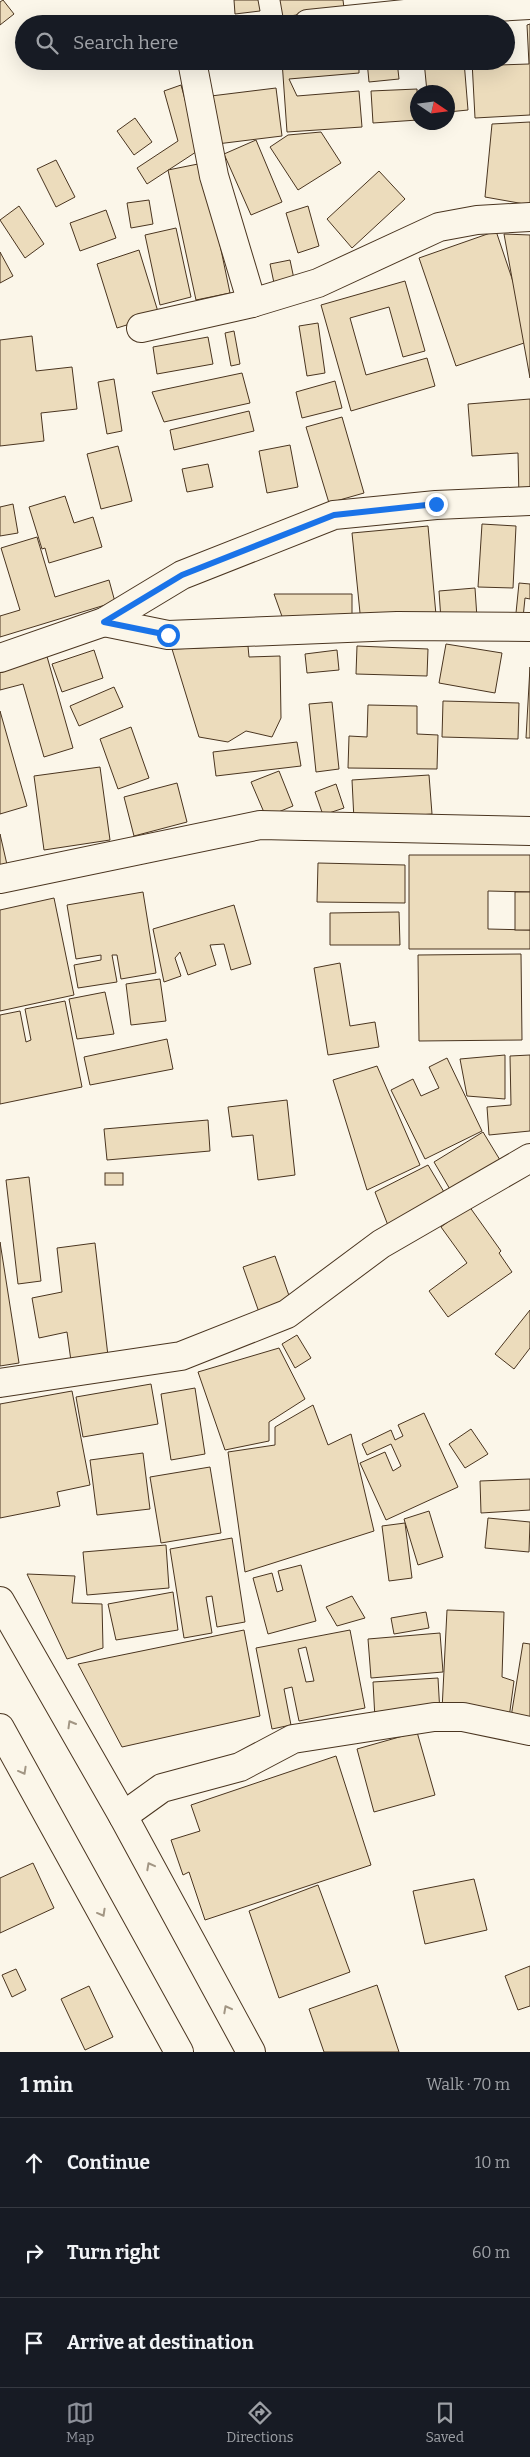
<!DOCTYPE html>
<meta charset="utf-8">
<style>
:root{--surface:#171b24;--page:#242831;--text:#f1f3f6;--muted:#9ea1a6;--line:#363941;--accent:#8c9099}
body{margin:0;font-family:Bitter,serif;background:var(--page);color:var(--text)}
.compass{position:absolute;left:410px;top:85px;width:45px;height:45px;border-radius:50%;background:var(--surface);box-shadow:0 5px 20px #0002;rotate:103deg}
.stop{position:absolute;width:15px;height:15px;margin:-11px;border:4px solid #1a73e8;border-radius:50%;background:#fff}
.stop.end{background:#1a73e8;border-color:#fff;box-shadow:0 1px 5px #0008}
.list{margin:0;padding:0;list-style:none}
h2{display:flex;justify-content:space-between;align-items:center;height:65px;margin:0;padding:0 20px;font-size:21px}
h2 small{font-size:16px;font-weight:400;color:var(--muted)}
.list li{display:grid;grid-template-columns:32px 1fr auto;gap:15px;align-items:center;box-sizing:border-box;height:90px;padding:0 20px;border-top:1px solid var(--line)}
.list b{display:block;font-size:19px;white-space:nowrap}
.list em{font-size:16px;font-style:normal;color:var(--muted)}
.icon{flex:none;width:28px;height:28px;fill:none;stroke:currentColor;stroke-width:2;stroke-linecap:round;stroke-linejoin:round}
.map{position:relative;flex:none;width:530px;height:2052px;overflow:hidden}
.search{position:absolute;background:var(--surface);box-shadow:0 5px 20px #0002;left:15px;right:15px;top:15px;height:55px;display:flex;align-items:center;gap:12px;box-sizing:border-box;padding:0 18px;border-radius:28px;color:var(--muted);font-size:19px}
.sheet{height:335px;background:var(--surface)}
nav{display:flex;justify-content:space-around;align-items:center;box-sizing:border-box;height:70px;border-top:1px solid var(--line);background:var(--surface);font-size:14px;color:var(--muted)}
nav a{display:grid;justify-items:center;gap:2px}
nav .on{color:var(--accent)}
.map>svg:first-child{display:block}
.building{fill:#ecdcbc;stroke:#4a3520;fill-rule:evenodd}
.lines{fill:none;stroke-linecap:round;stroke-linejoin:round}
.street-casing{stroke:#4a3520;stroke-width:30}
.secondary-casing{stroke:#4a3520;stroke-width:30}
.street{stroke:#fbf6e9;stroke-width:28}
.secondary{stroke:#fbf6e9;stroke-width:28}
.oneway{stroke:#a29684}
.route{stroke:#1a73e8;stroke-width:6}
</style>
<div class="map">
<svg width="530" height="2052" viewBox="0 0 530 2052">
<rect width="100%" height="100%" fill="#fbf6e9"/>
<g class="building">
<path d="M3 0 14 14 0 25V2Z"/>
<path d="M234 0H258L260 11 235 14Z"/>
<path d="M280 0H343L344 8 283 17Z"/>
<path d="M530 24V115L475 118 472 61H499V65L529 64 527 25Z"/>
<path d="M282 61H359V73L289 79 297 96 359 91 362 127 287 132Z"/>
<path d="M367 61H397L399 79 369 82Z"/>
<path d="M424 61H464L468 110 448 112V92H427Z"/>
<path d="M181 85 199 150 147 184 137 168 178 141 164 91Z"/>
<path d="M276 88 282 136 217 144 211 96Z"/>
<path d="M417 89 418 120 373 123 371 91Z"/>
<path d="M135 118 152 142 134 155 117 131Z"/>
<path d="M530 122V205L485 197 492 124Z"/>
<path d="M321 132 341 163 298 190 270 147 288 135Z"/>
<path d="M256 140 282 202 251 215 224 154Z"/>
<path d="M56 160 75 197 56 207 37 169Z"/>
<path d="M203 163 230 293 196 300 168 170Z"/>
<path d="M379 171 405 199 352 248 327 219Z"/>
<path d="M149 200 153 224 131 228 127 203Z"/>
<path d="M19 206 44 244 25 258 0 220Z"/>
<path d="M308 206 319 246 298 253 286 213Z"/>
<path d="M106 210 116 238 80 251 70 223Z"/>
<path d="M176 228 191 297 160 305 145 235Z"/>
<path d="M496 231 530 332V341L456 366 419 258Z"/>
<path d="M504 234 530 235V378Z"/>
<path d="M139 250 159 315 117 328 97 264Z"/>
<path d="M0 252 13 276 0 283Z"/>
<path d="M290 260 294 279 274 283 270 264Z"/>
<path d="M405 281 425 351 403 357 389 307 350 318 366 375 427 358 435 386 351 411 321 305Z"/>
<path d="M318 323 325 373 307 376 299 326Z"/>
<path d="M234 331 240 364 231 366 225 333Z"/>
<path d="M32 336 36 371 72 367 77 409 41 413 44 441 0 446V340Z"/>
<path d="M208 337 213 364 157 374 153 347Z"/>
<path d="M242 373 250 403 164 422 152 392Z"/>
<path d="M114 379 122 431 107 434 98 382Z"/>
<path d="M335 381 342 408 302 418 296 392Z"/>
<path d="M530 399V497L519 498 518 453 472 456 468 404Z"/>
<path d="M249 411 254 431 174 450 170 430Z"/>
<path d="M342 417 364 493 329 503 306 427Z"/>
<path d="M290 445 298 487 267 493 259 451Z"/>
<path d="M118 446 132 501 101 509 87 454Z"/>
<path d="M208 464 213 487 187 492 182 469Z"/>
<path d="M65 496 74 523 93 517 102 547 49 563 45 548 42 549 29 507Z"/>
<path d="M13 504 18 533 0 536V507Z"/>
<path d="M482 524 516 526 513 588 478 587Z"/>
<path d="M428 526 436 615 361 623 352 533Z"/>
<path d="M37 537 55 597 109 580 115 602 0 637V616L20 610 1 548Z"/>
<path d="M519 583 530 584V599L525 598 523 618 516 613Z"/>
<path d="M475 588 477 618 441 620 439 591Z"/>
<path d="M274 594H352V622H284Z"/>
<path d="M446 644 502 653 495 693 439 683Z"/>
<path d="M248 646 249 657 280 656 281 718 272 737 246 731 228 742 199 737 172 649Z"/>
<path d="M357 646 428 649 427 676 356 674Z"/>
<path d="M94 650 103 678 62 692 52 664Z"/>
<path d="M337 650 339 670 307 673 305 654Z"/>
<path d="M46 653 73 748 44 757 23 684 0 690V667Z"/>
<path d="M530 667V738H526Z"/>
<path d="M114 687 123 707 79 726 70 706Z"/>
<path d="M443 701 519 703 518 739 442 737Z"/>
<path d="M332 702 339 769 316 772 309 704Z"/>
<path d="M368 705 417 706V734L438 735 437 769 348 768 349 736 367 737Z"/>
<path d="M0 711 27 806 0 814Z"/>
<path d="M131 727 149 778 118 789 100 739Z"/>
<path d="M297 742 301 766 216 776 213 752Z"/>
<path d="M100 767 110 840 44 850 34 776Z"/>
<path d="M279 771 293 806 266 817 251 782Z"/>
<path d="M429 775 432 814 354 820 352 780Z"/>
<path d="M177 783 187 822 134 836 124 797Z"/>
<path d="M336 784 344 808 323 815 315 792Z"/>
<path d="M0 834 8 869 0 871Z"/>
<path d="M409 855H530V892L488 891V929L530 930V949H409Z"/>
<path d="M318 863 405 865V903L317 902Z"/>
<path d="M143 892 156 973 121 979 117 955H112L117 982 78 988 74 965 101 960V955L76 959 67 905Z"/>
<rect x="515" y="892" width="15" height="38"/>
<path d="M54 898 74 995 0 1011V910Z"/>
<path d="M234 905 251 964 231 970 224 944 210 945 216 965 188 975 180 952 175 958 181 976 164 982 153 929Z"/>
<path d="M399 912 400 945H330V913Z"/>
<path d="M521 954 522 1040 419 1041 418 955Z"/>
<path d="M340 963 350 1026 375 1022 379 1047 328 1055 314 968Z"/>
<path d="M160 979 166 1021 131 1025 126 984Z"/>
<path d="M105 992 114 1034 77 1039 69 999Z"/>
<path d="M65 1001 82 1087 0 1104V1015L20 1011 26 1042 31 1040 25 1009Z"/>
<path d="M167 1039 173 1069 90 1085 84 1057Z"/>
<path d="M505 1055V1099L467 1096 460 1059Z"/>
<path d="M530 1055V1131L489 1135 487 1107 511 1105 510 1056Z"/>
<path d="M447 1058 482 1131 425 1159 391 1090 413 1079 421 1096 439 1088 429 1067Z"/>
<path d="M377 1066 420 1165 367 1190 333 1080Z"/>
<path d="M287 1100 295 1175 258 1180 253 1135 232 1137 228 1107Z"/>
<path d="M208 1120 210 1151 107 1160 104 1129Z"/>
<path d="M483 1132 500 1160 451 1191 434 1162Z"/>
<path d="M428 1165 444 1192 389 1228 375 1192Z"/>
<rect x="105" y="1173" width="18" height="12"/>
<path d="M29 1177 41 1281 18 1284 6 1180Z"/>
<path d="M469 1206 501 1251 499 1253 512 1272 448 1317 429 1291 467 1263 441 1227Z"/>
<path d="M0 1242 19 1363 0 1366Z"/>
<path d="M95 1243 108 1356 71 1361 67 1332 39 1338 32 1298 62 1292 57 1248Z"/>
<path d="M275 1256 292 1304 260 1315 243 1267Z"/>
<path d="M530 1310V1348L514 1369 495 1354Z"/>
<path d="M297 1335 311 1358 295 1368 282 1344Z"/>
<path d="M279 1348 305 1399 269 1422V1441L225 1450 198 1372Z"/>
<path d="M151 1384 158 1424 83 1437 76 1397Z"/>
<path d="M195 1388 205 1454 171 1460 161 1394Z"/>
<path d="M72 1391 90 1485 57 1492 60 1506 0 1518V1404Z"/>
<path d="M313 1405 328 1445 351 1434 374 1531 245 1572 228 1452 275 1445V1427Z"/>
<path d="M424 1413 458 1487 386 1520 360 1463 385 1452 393 1471 401 1466 391 1444 367 1455 362 1444 391 1430 395 1440 403 1436 398 1425Z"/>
<path d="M471 1429 488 1454 465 1468 449 1444Z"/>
<path d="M143 1453 150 1509 97 1515 90 1460Z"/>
<path d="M210 1467 221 1533 161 1543 150 1477Z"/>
<path d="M530 1479V1510L481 1513 480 1481Z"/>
<path d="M429 1511 443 1557 418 1565 404 1519Z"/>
<path d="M488 1518 530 1522 529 1552 485 1548Z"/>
<path d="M405 1523 412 1578 389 1581 382 1526Z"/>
<path d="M232 1538 245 1622 217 1627 212 1596 206 1597 212 1633 184 1638 170 1549Z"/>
<path d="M166 1545 169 1588 87 1595 83 1552Z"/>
<path d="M301 1565 316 1621 268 1634 253 1578 272 1573 277 1592 283 1590 278 1571Z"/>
<path d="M27 1574 75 1576 72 1603 102 1604 103 1648 67 1659Z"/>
<path d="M173 1592 178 1630 116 1640 108 1604Z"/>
<path d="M352 1596 365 1618 337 1626 326 1607Z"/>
<path d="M447 1610 504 1612 502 1677 514 1681 509 1718 442 1710Z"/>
<path d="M426 1612 429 1628 394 1634 391 1618Z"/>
<path d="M244 1630 260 1716 122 1747 78 1664Z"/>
<path d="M350 1630 365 1708 299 1721 292 1687 284 1689 291 1725 272 1729 256 1648ZM306 1647 314 1681 306 1682 298 1649Z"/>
<path d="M440 1633 443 1672 371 1678 368 1639Z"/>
<path d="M523 1643 530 1644V1720L511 1717Z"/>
<path d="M438 1678 440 1714 375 1719 373 1682Z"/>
<path d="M417 1732 435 1795 374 1812 357 1749Z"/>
<path d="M336 1756 371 1865 205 1920 189 1872 183 1875 171 1840 200 1831 191 1805Z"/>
<path d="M33 1863 54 1908 0 1933V1878Z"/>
<path d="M474 1879 487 1930 425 1944 413 1891Z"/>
<path d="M318 1885 350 1972 279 1998 249 1911Z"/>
<path d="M530 1966V2006L518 2010 505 1976Z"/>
<path d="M16 1969 26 1990 12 1997 2 1975Z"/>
<path d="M377 1985 399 2052H324L309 2009Z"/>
<path d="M89 1986 113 2037 85 2050 61 1999Z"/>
</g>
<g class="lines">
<defs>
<g id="street">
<path d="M308 24 443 10 530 5"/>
<path d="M192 61 214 176 252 303"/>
<path d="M141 328 252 303 318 283 439 227 477 220 530 217"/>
<path d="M104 622 168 635 397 626 530 627"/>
<path d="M0 658 104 622 182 575 334 515 436 505 530 501"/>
<path d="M0 879 260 825 530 831"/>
<path d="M0 1383 181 1356 287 1314 381 1244 530 1158"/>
<path d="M123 1816 162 1788 240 1767 293 1739 434 1717H463L530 1731"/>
</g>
<g id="secondary">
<path d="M0 1601 123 1816 251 2052"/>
<path d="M0 1728 179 2052"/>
</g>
</defs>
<use href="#street" class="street-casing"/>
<use href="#secondary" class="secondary-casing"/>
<use href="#street" class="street"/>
<use href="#secondary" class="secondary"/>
</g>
<defs><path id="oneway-chevron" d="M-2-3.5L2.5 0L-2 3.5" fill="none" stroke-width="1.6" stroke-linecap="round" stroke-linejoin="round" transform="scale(1.25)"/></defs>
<g class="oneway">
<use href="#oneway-chevron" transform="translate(71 1724) rotate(-120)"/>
<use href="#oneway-chevron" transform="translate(23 1771) rotate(61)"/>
<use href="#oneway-chevron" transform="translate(150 1866) rotate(-118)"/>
<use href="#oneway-chevron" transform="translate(102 1913) rotate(61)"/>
<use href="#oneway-chevron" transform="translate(227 2009) rotate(-118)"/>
</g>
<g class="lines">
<path class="route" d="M168 635 104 622 182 575 334 515 436 504"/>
</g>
</svg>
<svg class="compass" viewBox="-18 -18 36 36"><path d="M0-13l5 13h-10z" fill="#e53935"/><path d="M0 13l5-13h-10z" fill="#9ea1a6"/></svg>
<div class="stop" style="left:168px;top:635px"></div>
<div class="stop end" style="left:436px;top:504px"></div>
<div class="search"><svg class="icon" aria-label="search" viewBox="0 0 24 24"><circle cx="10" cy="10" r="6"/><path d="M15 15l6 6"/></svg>Search here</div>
</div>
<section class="sheet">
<h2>1 min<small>Walk · 70 m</small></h2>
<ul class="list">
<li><svg class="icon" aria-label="ahead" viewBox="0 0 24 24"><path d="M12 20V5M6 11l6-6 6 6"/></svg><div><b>Continue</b></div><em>10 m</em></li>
<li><svg class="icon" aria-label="right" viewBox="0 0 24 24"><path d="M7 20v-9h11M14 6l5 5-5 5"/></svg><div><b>Turn right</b></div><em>60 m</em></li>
<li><svg class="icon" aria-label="arrive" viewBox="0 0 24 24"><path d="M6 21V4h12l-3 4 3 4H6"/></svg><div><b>Arrive at destination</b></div></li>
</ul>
</section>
<nav>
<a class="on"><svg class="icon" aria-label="map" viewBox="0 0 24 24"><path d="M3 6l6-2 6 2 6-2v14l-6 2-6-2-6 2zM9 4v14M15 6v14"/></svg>Map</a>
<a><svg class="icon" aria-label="directions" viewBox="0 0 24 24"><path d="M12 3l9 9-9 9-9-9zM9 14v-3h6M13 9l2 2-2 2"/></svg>Directions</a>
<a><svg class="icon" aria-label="saved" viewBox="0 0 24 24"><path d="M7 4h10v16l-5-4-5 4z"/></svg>Saved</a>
</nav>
